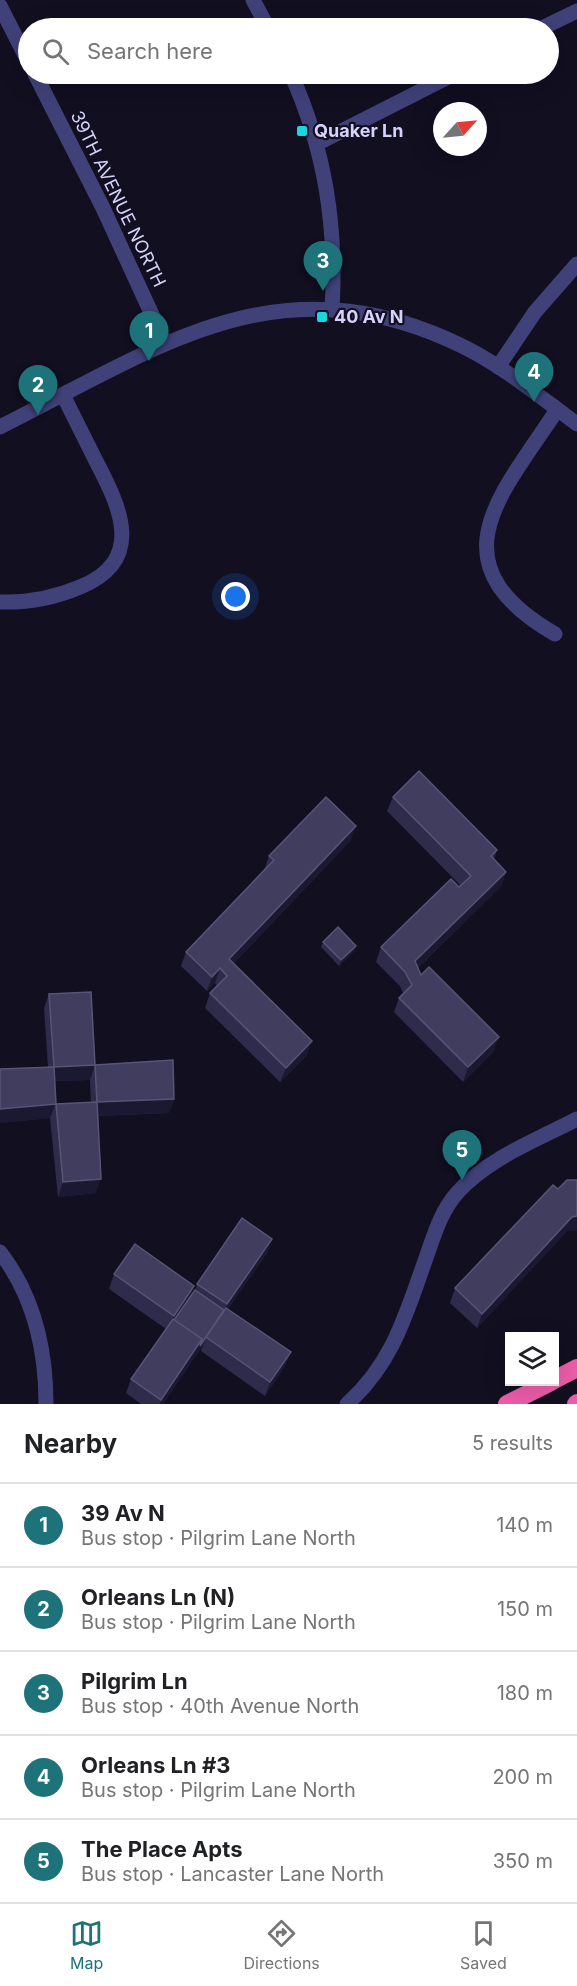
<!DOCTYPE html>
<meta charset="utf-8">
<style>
:root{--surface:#fff;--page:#f6f6f6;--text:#202124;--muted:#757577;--line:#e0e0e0;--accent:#1d7379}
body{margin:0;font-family:Inter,sans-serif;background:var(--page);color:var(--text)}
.controls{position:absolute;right:18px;bottom:18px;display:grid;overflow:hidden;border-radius:0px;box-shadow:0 6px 24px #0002}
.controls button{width:54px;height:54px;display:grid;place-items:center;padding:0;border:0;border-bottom:2px solid var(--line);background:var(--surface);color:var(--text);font:30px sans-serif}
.compass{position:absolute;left:433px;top:102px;width:54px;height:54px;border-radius:50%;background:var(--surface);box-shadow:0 6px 24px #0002;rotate:63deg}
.you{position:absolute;left:236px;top:597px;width:21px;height:21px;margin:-15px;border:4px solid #fff;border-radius:50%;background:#1a73e8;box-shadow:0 0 0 9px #1a73e833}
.badge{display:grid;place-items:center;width:39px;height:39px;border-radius:50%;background:var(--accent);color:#fff;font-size:20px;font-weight:700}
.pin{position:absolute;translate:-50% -50px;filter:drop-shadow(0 2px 3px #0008)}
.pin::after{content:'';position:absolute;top:32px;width:21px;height:18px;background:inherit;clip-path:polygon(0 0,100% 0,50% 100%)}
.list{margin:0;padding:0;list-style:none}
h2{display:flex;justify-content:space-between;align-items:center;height:78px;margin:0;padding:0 24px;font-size:26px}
h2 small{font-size:20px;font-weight:400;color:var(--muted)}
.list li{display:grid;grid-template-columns:39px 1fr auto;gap:18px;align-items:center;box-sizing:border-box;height:84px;padding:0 24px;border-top:2px solid var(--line)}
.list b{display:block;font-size:22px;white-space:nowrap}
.list p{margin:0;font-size:20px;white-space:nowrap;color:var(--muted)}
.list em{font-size:20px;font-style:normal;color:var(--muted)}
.icon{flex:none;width:33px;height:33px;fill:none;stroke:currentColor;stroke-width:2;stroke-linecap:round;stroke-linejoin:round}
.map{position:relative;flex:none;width:577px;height:1404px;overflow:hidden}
.search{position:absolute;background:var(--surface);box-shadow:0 6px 24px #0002;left:18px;right:18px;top:18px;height:66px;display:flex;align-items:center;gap:15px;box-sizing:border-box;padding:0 21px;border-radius:33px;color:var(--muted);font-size:22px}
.sheet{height:498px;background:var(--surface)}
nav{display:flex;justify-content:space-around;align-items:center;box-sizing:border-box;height:84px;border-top:2px solid var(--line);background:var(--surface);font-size:16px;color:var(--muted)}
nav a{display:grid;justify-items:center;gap:3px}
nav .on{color:var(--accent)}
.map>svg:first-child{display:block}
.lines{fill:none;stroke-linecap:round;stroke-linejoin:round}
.minor{stroke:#404179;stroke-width:15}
.highway{stroke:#ec5ca9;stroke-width:18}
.wall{fill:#2f2b4b;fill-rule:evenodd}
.shaded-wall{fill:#1b1832}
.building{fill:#403d5e;stroke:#585476;stroke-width:1.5}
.poi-dot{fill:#19d7e0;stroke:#110f20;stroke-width:2}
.labels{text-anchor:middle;stroke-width:4.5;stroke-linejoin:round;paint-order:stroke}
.poi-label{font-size:18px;font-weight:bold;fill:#d5d3fa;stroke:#110f20;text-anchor:start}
.street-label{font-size:18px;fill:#d5d3fa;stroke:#110f20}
</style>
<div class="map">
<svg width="577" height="1404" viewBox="0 0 577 1404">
<rect width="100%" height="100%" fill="#110f20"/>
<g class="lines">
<g class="minor">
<path d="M253 0 268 28"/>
<path d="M0 6 28 61"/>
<path d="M542 28 577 11"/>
<path d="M35 74 103 208 165 343"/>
<path d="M291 74C325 150 337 226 332 310"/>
<path d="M318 143 454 74"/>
<path d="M498 367 535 312 577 264"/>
<path d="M0 427C160 347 278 258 460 345 502 365 540 397 577 424"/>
<path d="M0 602C29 603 54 598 80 587 146 560 120 507 96 461 85 439 74 417 63 395"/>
<path d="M555 634C433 563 500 496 557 410"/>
<path d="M0 1252C34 1296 46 1349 46 1404"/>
<path d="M347 1404C393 1363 406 1314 426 1258 434 1235 441 1211 457 1193 488 1158 537 1140 577 1119"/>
</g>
<g class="highway">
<path d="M554 1380 577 1368"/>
<path d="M507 1404 551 1382"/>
<path d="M576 1404 577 1403"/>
</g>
</g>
<g class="wall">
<path d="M393 797 497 850 494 859 506 872 501 886 418 968 421 975 494 1051 463 1082 394 1012 399 998 403 993 400 986 376 962 381 947 461 886 387 811Z"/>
<path d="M351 840 234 963 307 1055 280 1082 205 1008 210 993 217 986 215 983 207 991 181 966 186 952 264 870 269 856Z"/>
<path d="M323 942 356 946 354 951 339 966 321 947Z"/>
<path d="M49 994 95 1065 174 1099 169 1113 98 1116 96 1193 58 1197 50 1118 0 1123V1069L48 1067 44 1008ZM90 1080 91 1102 56 1104 55 1081Z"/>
<path d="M558 1189 567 1231 477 1328 450 1303 455 1288Z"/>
<path d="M272 1239 267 1253 228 1309 285 1366 265 1396 201 1351 203 1345 163 1404H141L126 1393 131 1379 166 1329 109 1289 114 1274 194 1286 190 1297 195 1290 197 1284Z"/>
</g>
<g class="shaded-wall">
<path d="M356 826 351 840 224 973 229 959Z"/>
<path d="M506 872 501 886 410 976 415 961Z"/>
<path d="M356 946 354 951 339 966 341 960Z"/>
<path d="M220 968 215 983 207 991 212 977Z"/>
<path d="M499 1037 494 1051 463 1082 468 1067Z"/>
<path d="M312 1041 307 1055 280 1082 286 1068Z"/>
<path d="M95 1065 90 1080 49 1081 54 1067Z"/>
<path d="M174 1099 169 1113 92 1116 97 1102Z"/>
<path d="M56 1104 50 1118 0 1123V1109Z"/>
<path d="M101 1179 96 1193 58 1197 63 1182Z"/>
<path d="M577 1216V1231H567L477 1328 482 1314 572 1217Z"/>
<path d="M272 1239 267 1253 208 1338 225 1311 227 1304Z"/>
<path d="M194 1286 189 1300 171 1326 174 1316Z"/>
<path d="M206 1338 203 1345 163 1404H160L161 1400 202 1339Z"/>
<path d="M291 1352 285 1366 265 1396 270 1382Z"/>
</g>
<g class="building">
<path d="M419 771 497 850 491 856 506 872 415 961 421 975 429 967 499 1037 468 1067 399 998 412 985 405 972 381 947 451 879 459 887 471 876 393 797Z"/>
<path d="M326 797 356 826 229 959 312 1041 286 1068 210 993 227 976 220 968 212 977 186 952 274 860 269 856Z"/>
<path d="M338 927 356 946 341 960 323 942Z"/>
<path d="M91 992 95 1065 54 1067 49 994Z"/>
<path d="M173 1060 174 1099 97 1102 95 1065Z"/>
<path d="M54 1067 56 1104 97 1102 101 1179 63 1182 56 1104 0 1109V1069Z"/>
<path d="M567 1180H577V1216L572 1217 482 1314 455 1288 553 1185 558 1189Z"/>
<path d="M242 1218 272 1239 227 1304 197 1284Z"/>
<path d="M135 1244 194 1286 174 1316 114 1274Z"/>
<path d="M195 1290 224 1310 200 1346 202 1339 174 1320Z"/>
<path d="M226 1308 291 1352 270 1382 206 1337Z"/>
<path d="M173 1319 202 1339 161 1400 131 1379Z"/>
</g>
<g class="poi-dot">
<rect x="296" y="125" width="12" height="12" rx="3"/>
<rect x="316" y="311" width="12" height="12" rx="3"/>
</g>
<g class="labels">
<g class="poi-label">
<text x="314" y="137">Quaker Ln</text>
<text x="334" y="323">40 Av N</text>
</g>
<g class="street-label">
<text transform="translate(118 199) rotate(64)" y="6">39TH AVENUE NORTH</text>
</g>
</g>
</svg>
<div class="controls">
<button><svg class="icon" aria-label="layers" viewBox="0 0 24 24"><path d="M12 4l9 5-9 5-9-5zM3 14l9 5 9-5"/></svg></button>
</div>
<svg class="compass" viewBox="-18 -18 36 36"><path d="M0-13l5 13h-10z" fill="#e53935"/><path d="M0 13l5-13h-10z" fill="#757577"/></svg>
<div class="you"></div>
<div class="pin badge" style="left:149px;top:361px">1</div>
<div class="pin badge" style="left:38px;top:415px">2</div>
<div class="pin badge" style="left:323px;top:291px">3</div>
<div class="pin badge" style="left:534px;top:402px">4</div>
<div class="pin badge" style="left:462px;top:1180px">5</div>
<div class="search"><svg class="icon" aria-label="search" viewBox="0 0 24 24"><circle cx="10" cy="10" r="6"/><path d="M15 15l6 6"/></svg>Search here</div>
</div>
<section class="sheet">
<h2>Nearby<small>5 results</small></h2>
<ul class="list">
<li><span class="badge">1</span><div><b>39 Av N</b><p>Bus stop · Pilgrim Lane North</p></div><em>140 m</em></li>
<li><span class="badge">2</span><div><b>Orleans Ln (N)</b><p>Bus stop · Pilgrim Lane North</p></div><em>150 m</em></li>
<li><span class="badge">3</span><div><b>Pilgrim Ln</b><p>Bus stop · 40th Avenue North</p></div><em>180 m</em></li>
<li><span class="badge">4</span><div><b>Orleans Ln #3</b><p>Bus stop · Pilgrim Lane North</p></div><em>200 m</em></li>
<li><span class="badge">5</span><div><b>The Place Apts</b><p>Bus stop · Lancaster Lane North</p></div><em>350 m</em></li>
</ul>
</section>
<nav>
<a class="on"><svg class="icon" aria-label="map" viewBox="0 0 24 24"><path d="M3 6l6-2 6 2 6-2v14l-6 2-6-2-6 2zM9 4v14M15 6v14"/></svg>Map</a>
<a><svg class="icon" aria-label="directions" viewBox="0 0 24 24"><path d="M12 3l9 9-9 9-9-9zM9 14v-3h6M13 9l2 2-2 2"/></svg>Directions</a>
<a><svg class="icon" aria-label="saved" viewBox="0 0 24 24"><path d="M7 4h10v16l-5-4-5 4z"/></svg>Saved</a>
</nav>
